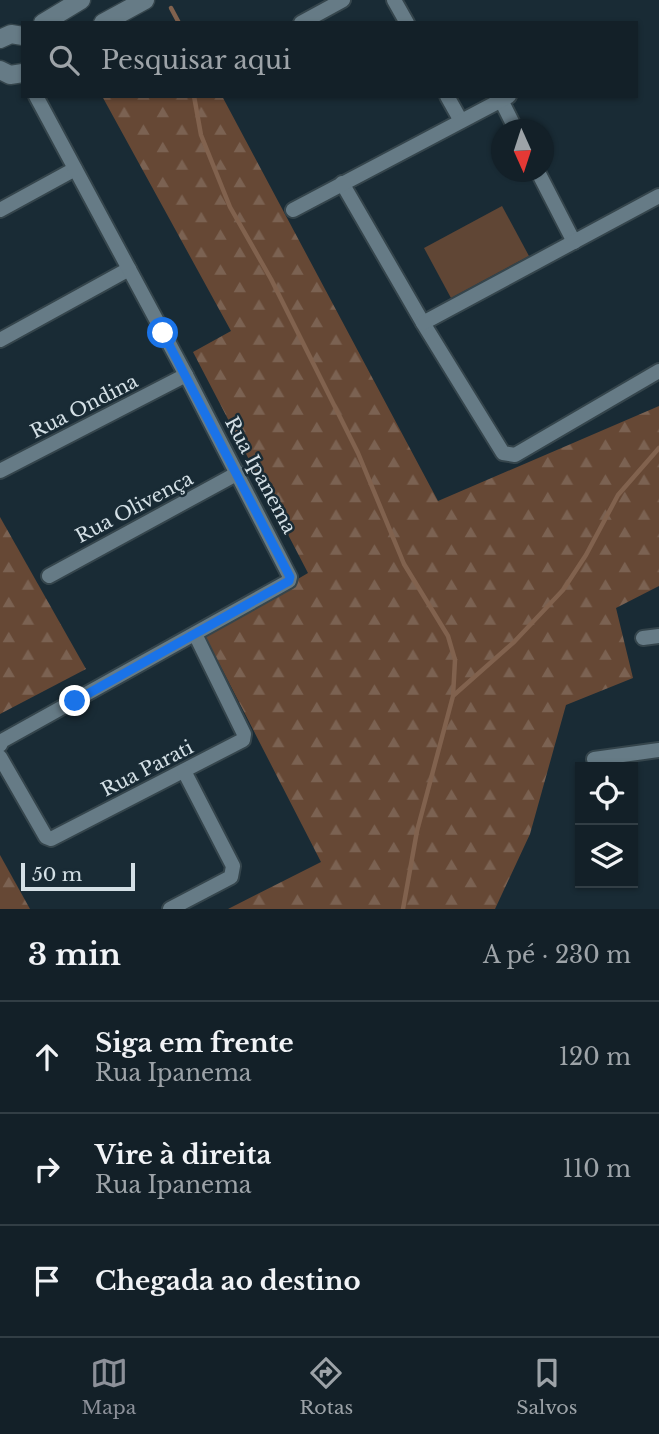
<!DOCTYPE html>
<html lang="pt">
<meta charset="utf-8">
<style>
:root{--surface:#132028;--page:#1c2830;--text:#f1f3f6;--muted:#9da3a8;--line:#323e45;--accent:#8c9099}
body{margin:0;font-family:"Libre Baskerville",serif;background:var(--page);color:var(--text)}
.controls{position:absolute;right:21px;bottom:21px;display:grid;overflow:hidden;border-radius:0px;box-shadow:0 2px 5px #0004}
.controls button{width:63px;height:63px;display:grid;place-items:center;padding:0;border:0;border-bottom:2px solid var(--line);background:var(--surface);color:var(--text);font:35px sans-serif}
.compass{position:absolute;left:491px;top:119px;width:63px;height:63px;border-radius:50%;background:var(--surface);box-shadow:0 2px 5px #0004;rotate:177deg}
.scale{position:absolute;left:21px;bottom:18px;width:114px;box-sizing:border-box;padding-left:7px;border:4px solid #d4e0e6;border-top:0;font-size:19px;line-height:24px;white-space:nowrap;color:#d4e0e6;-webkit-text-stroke:5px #192b35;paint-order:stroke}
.stop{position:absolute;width:21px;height:21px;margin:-16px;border:5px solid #1a73e8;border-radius:50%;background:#fff}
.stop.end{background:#1a73e8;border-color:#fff;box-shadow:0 2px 7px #0008}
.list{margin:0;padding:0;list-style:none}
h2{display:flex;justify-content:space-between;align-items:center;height:91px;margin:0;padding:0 28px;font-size:30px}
h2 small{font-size:23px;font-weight:400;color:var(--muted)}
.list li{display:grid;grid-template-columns:46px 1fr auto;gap:21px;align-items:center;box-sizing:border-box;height:112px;padding:0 28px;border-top:2px solid var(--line)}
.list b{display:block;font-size:26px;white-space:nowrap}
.list p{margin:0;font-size:23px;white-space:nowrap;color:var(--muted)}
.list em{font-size:23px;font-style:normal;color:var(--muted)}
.icon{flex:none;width:38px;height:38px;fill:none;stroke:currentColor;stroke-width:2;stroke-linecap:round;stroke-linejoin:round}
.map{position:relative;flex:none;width:659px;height:909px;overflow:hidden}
.search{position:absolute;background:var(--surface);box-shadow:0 2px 5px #0004;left:21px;right:21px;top:21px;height:77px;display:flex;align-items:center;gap:18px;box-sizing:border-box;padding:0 24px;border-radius:0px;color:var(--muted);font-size:26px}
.sheet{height:427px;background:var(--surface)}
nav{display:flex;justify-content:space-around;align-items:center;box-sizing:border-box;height:98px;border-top:2px solid var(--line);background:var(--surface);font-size:19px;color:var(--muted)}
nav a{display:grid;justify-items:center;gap:4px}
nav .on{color:var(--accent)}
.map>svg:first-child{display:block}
.forest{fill:url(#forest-firs)}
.pitch{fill:#604635}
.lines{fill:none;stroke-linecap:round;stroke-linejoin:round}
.stream{stroke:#81624e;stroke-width:4.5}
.street-casing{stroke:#35454c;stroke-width:18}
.secondary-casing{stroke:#35454c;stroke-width:21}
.street{stroke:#667b86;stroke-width:14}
.secondary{stroke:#667b86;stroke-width:18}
.route{stroke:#1a73e8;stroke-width:9}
.labels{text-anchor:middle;stroke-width:5;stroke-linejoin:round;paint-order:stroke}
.street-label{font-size:19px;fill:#d4e0e6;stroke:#192b35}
</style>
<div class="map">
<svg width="659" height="909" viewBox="0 0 659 909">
<defs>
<pattern id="forest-firs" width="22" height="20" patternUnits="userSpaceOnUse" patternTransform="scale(1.75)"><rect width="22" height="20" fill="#664835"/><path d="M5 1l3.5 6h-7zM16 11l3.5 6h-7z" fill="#7b6252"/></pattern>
</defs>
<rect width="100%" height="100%" fill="#192b35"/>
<g class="forest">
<path d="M102 96H222L438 501 659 406V586L616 608 633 678 566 705 530 834 495 909H228L321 862 204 634 308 573 193 352 231 331Z"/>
<path d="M0 517 86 669 0 714Z"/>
<path d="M0 855 30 909H0Z"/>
</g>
<path class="pitch" d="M502 206 529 256 451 298 424 248Z"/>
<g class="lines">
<g class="stream">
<path d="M171 8 179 23"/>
<path d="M194 96 201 135 230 207 271 279 358 453 404 564 448 636 455 660 453 696 417 831 403 909"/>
<path d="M454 695 514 642 563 590 586 555 618 495 659 448"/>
</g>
<defs>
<g id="street">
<path d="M394 0 407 23"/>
<path d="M301 23 343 0"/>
<path d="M447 96 461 121"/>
<path d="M501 100 516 130"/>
<path d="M538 172 574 242"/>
<path d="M342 183 423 323 503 453 515 455 659 371"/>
<path d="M0 210 75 169"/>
<path d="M293 210 509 96"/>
<path d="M423 323 659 196"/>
<path d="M0 340 129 269"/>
<path d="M0 471 186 375"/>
<path d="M49 576 238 473"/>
<path d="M643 638 659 636"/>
<path d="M0 745 2 741 289 581 290 577 186 375 36 96"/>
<path d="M0 757 46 837 51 839 243 740 244 734 195 634"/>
<path d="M594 759 659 750"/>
<path d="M170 909 231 877 233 866 184 771"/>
</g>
<g id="secondary">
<path d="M43 23 81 0"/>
<path d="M103 23 145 0"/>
<path d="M0 39 11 34 23 36"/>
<path d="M0 70 10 75 23 73"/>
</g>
</defs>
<use href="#street" class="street-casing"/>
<use href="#secondary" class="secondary-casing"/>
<use href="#street" class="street"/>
<use href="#secondary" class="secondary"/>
</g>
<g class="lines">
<path class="route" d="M75 701 289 581 290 577 163 333"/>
</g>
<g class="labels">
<g class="street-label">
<text transform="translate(84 406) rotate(-27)" y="7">Rua Ondina</text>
<text transform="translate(261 475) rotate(62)" y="7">Rua Ipanema</text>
<text transform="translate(134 507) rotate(-28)" y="7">Rua Olivença</text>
<text transform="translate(147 768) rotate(-27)" y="7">Rua Parati</text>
</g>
</g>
</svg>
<div class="controls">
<button><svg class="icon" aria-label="locate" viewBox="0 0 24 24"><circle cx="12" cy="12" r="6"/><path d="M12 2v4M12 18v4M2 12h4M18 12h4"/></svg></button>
<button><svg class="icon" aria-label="layers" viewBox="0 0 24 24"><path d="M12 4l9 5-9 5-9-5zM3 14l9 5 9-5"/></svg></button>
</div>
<svg class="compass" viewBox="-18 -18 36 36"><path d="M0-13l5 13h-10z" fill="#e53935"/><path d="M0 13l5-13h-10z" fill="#9da3a8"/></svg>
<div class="scale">50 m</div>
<div class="stop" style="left:163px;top:333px"></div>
<div class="stop end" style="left:75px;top:701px"></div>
<div class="search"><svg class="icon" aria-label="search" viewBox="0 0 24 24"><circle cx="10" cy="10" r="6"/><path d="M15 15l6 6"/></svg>Pesquisar aqui</div>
</div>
<section class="sheet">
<h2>3 min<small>A pé · 230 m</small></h2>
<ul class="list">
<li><svg class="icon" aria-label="ahead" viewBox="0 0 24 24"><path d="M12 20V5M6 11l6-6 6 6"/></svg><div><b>Siga em frente</b><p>Rua Ipanema</p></div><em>120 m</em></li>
<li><svg class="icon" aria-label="right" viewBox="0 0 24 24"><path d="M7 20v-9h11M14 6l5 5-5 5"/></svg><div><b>Vire à direita</b><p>Rua Ipanema</p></div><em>110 m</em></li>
<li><svg class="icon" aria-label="arrive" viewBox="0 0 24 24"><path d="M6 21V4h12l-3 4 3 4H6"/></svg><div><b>Chegada ao destino</b></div></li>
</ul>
</section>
<nav>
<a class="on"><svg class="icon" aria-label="map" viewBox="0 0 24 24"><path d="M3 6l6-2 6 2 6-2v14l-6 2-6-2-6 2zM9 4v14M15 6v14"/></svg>Mapa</a>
<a><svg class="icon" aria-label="directions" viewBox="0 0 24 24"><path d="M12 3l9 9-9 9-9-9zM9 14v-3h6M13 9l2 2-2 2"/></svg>Rotas</a>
<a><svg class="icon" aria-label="saved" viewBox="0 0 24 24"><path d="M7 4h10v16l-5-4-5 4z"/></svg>Salvos</a>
</nav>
